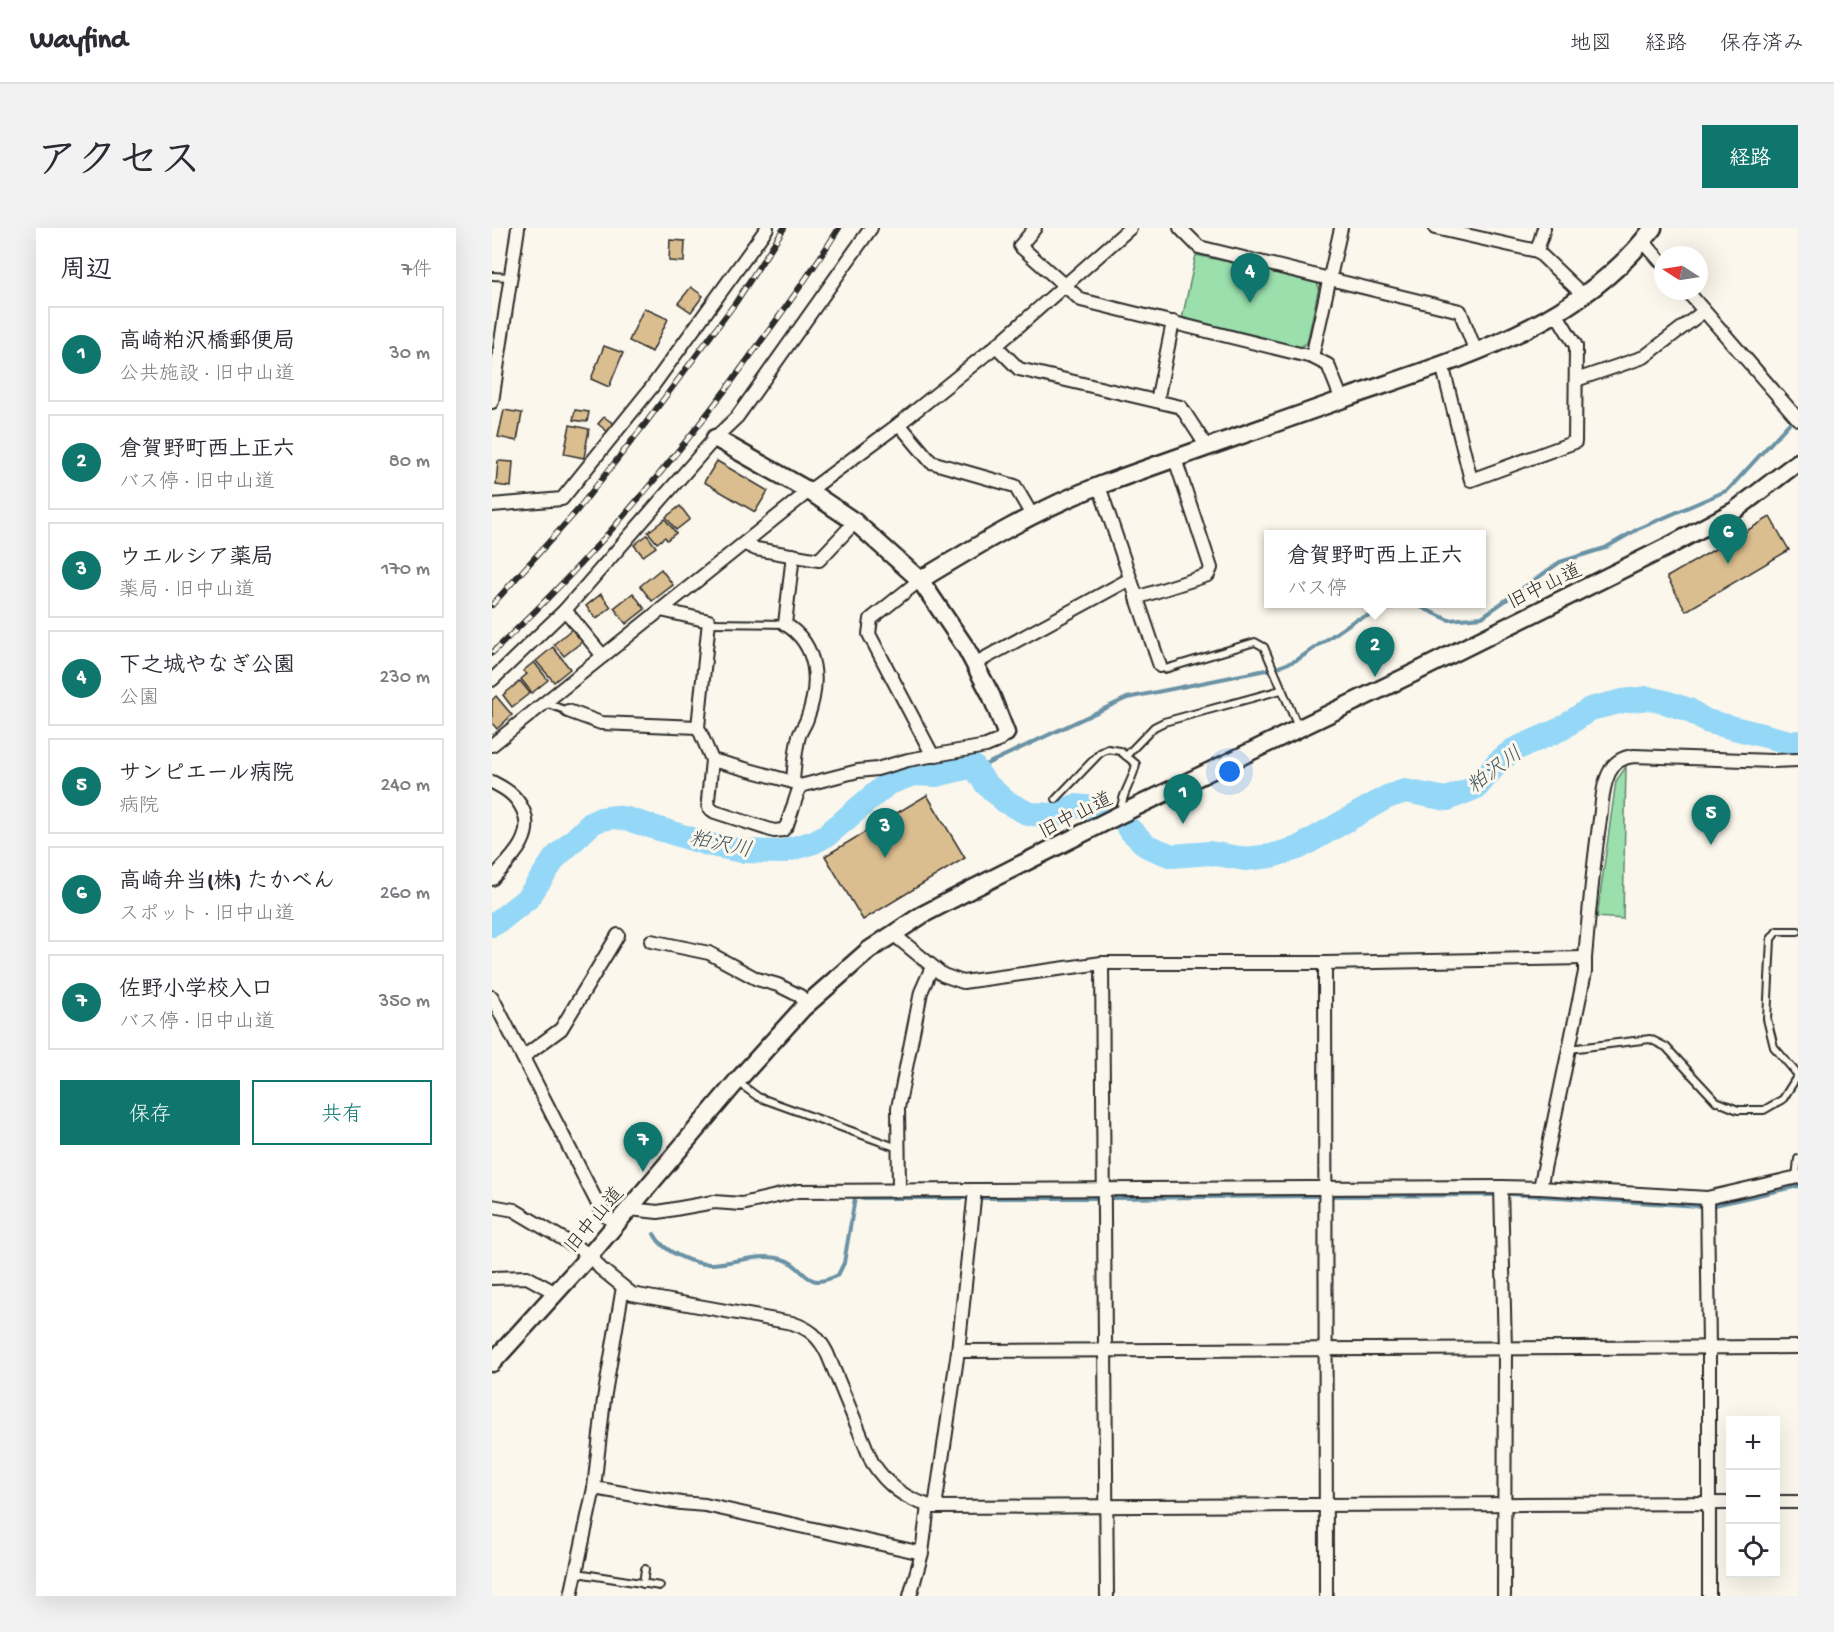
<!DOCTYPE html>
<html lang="ja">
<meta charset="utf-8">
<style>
:root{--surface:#fff;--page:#f2f2f3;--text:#2b2b33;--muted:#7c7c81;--line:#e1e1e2;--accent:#0f766e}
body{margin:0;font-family:"Gochi Hand","Klee One",sans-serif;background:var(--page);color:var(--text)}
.controls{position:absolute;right:18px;bottom:18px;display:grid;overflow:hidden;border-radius:0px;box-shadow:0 6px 24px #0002}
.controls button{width:54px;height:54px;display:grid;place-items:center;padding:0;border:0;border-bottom:2px solid var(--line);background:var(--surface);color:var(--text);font:30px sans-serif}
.compass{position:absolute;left:1162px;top:18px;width:54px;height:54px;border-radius:50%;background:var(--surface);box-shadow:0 6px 24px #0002;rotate:282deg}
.you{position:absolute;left:738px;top:544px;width:21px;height:21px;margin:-15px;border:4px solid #fff;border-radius:50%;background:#1a73e8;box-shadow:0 0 0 9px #1a73e833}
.badge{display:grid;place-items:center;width:39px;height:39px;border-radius:50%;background:var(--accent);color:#fff;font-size:20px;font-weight:700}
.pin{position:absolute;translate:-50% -50px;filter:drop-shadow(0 2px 3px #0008)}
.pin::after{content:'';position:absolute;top:32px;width:21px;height:18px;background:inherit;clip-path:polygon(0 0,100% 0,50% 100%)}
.popup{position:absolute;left:772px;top:302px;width:222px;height:78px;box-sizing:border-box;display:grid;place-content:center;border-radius:0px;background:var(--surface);filter:drop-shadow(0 2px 4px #0005);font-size:20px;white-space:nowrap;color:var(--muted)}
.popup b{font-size:22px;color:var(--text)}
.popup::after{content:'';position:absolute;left:50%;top:100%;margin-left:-12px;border:12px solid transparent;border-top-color:var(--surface)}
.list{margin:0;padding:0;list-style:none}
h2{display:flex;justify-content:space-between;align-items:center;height:78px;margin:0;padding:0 24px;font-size:26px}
h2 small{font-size:20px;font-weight:400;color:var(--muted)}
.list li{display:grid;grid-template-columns:39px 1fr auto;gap:18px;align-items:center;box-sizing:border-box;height:96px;margin:0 12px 12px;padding:0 12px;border:2px solid var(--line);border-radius:0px}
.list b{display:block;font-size:22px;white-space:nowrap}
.list p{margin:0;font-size:20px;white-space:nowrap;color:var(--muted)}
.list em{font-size:20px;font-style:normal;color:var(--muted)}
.actions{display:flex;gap:12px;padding:18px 24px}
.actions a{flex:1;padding:14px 0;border:2px solid var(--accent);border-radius:0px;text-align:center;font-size:21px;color:var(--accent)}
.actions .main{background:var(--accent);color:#fff}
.icon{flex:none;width:33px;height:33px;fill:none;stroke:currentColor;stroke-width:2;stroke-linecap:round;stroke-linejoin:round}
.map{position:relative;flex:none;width:1306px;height:1368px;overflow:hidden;border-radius:0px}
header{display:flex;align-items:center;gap:36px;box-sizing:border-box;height:84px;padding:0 30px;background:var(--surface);border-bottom:2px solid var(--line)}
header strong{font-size:28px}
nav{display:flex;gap:33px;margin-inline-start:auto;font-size:21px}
.intro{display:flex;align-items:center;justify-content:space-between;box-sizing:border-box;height:144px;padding:0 36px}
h1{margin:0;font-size:42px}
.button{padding:15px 27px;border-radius:0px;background:var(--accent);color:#fff;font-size:21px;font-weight:700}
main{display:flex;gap:36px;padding:0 36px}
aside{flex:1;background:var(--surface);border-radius:0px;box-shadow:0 6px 24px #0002}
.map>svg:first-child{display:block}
.green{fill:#9adfac;stroke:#62856c;stroke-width:1.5}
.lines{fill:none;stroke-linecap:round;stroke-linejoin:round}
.stream{stroke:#6b92a5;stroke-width:4}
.river{stroke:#95d7f7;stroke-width:24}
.building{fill:#dbbe8f;stroke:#2b2b2b;stroke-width:1.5}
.lane-casing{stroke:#2b2b2b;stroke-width:10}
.street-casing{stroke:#2b2b2b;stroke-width:16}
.secondary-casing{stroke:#2b2b2b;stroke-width:21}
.lane{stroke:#fbf7ec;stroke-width:6}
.street{stroke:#fbf7ec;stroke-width:12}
.secondary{stroke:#fbf7ec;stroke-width:16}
.rail-casing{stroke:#2b2b2b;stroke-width:6}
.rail{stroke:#fbf7ec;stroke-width:4;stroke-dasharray:11;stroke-linecap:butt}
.labels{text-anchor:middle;stroke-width:6;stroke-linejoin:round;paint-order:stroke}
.street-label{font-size:20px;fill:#2b2b2b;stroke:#fbf7ec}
.water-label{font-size:21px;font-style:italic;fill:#46565e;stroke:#fbf7ec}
</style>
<header>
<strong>Wayfind</strong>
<nav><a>地図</a><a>経路</a><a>保存済み</a></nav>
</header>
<div class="intro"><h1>アクセス</h1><a class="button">経路</a></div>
<main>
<aside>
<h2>周辺<small>7件</small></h2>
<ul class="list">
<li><span class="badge">1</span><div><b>高崎粕沢橋郵便局</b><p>公共施設 · 旧中山道</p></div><em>30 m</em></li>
<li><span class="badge">2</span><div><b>倉賀野町西上正六</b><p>バス停 · 旧中山道</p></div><em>80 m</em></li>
<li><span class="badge">3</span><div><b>ウエルシア薬局</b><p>薬局 · 旧中山道</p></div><em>170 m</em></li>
<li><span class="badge">4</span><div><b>下之城やなぎ公園</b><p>公園</p></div><em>230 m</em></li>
<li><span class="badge">5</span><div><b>サンピエール病院</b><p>病院</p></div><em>240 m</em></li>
<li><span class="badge">6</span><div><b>高崎弁当(株) たかべん</b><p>スポット · 旧中山道</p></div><em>260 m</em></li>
<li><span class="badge">7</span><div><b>佐野小学校入口</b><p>バス停 · 旧中山道</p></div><em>350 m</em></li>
</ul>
<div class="actions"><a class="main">保存</a><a>共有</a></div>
</aside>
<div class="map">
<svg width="1306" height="1368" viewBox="0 0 1306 1368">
<rect width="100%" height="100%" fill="#fbf7ec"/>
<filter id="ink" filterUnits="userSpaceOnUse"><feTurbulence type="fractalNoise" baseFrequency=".0167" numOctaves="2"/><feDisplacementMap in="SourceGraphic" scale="12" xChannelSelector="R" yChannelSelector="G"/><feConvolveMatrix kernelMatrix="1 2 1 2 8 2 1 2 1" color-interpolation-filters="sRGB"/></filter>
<g filter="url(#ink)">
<g class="green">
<path d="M704 27 823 52 827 59 815 115 808 119 690 91Z"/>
<path d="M1134 539 1131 691 1105 689 1124 553Z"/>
</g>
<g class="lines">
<g class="stream">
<path d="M484 541 635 470 784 440 805 432 863 392 906 378 922 376 957 392 990 389 1068 334 1113 320 1146 301 1236 262 1301 191"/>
<path d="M1017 966 1207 978"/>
<path d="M841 968 1001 967"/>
<path d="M489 970H604"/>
<path d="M620 970 824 968"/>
<path d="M1223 977 1306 958"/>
<path d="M162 1006C171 1024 201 1037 221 1036 244 1035 267 1025 290 1031 314 1037 311 1065 346 1047L352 1035 363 970H474"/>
</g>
<g class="river">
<path d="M636 600 655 618 680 628 718 625 753 631 779 628 806 620 895 569 913 563 955 571 985 559 1006 534 1021 522 1069 501 1098 481 1131 473 1156 470 1173 474 1197 482 1214 493 1301 515 1306 514"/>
<path d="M0 697 7 693 36 670 63 630 100 595 109 591 123 589 135 591 219 617 250 623 289 624 322 614 335 607 395 556 421 546 444 547 481 538 494 556 514 574 537 586 563 587 583 578 603 580"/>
</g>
</g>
<g class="building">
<path d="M178 12 193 13 192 34 177 33Z"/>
<path d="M199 59 211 68 199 84 186 75Z"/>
<path d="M152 80 176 91 160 124 137 113Z"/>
<path d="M112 118 131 125 117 159 99 151Z"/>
<path d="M12 182 30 185 25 213 6 209Z"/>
<path d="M83 182 97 184 95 194 81 192Z"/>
<path d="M112 189 122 196 116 204 106 196Z"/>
<path d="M78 197 97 201 92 230 72 226Z"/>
<path d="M6 233 21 234 19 259 4 257Z"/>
<path d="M225 233 276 263 263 284 212 254Z"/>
<path d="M188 278 198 291 184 302 174 289Z"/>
<path d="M1278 289 1297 322 1194 383 1175 349Z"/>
<path d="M173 291 184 305 175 312 173 309 165 315 156 304Z"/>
<path d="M155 307 164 319 151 328 142 317Z"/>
<path d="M169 341 181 357 160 373 148 358Z"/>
<path d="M141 365 153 381 134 396 122 380Z"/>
<path d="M109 366 119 379 104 391 94 378Z"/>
<path d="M81 400 91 413 72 428 62 416Z"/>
<path d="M61 419 78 441 62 454 44 433Z"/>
<path d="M42 434 56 452 40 465 29 451 35 446 31 443Z"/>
<path d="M28 453 38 465 20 479 11 467Z"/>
<path d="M4 468 20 487 5 501 0 495V472Z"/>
<path d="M435 567 473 630 371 692 333 628Z"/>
</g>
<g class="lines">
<defs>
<g id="lane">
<path d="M0 48 19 49"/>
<path d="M217 395 293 396"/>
<path d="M668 438 673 441 763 414 772 419 806 499"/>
<path d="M53 475 76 483"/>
<path d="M634 528 662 499 672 494 789 462"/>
<path d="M564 571 608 525 616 521 628 523 644 536C641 553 629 566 629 583"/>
<path d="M1306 703H1285L1279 711 1275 791 1282 819 1306 847"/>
<path d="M1077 821 1158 811 1174 819 1224 873 1246 882H1272L1291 871 1306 847"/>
<path d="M247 855 266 869 406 920"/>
<path d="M1304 950 1306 931"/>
<path d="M85 1345 168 1358"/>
<path d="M151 1356 153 1341"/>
</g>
<g id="street">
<path d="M543 0 528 18 589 72 820 129 836 137 850 172"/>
<path d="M688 0 707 19 968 83 984 124"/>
<path d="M943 0 1045 23 1091 67"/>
<path d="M1151 13 1171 36"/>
<path d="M1045 23 1052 0"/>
<path d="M1195 63 1306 191"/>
<path d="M504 118 527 141 689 179 715 219"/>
<path d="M820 129 849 0"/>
<path d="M950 136 979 252 1083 214 1084 118 1064 85"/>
<path d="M1084 152 1152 129 1212 83"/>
<path d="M665 173 681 94"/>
<path d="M0 174 26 0"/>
<path d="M407 196 439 234 523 258 541 289"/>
<path d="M607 258 668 438"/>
<path d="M0 277 70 271 160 159 275 0"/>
<path d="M253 316 264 321 327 332 363 294"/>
<path d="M428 352 379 391 377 406 441 528"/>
<path d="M644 370 716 347 719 340 683 231"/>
<path d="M73 382 111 428"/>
<path d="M169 382 217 393 206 499 220 532 216 572 217 580 223 584 282 603 291 602 295 597 308 558 301 554 220 532"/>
<path d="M482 436 638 351"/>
<path d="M0 452 73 382 223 210 245 189 379 0"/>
<path d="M76 483 109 495 206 499"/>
<path d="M0 517 317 263 407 196 504 118 638 0"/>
<path d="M0 554C14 561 24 567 31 582 44 610 17 632 0 651"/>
<path d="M301 554C302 539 303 523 307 508 309 502 313 497 315 491 328 456 327 417 293 396L301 327"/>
<path d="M308 558 366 543 385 541 416 532 494 518 506 513 514 505"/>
<path d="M401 706 451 747 471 754 610 735H833L1093 730"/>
<path d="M159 713 217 725 265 751 286 757 308 768 315 776"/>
<path d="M610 735 615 1368"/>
<path d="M833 735 834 1368"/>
<path d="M0 769 111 986 124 996"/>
<path d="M31 829 69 801 126 707"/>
<path d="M1009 959 1013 1121 1012 1368"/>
<path d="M1048 960 1093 744V730C1097 684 1101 637 1108 591 1110 576 1110 559 1117 545 1122 534 1130 529 1142 528L1280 533 1306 532"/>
<path d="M407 961 406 880 429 764 440 739"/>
<path d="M1215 970 1217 1119V1368"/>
<path d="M0 978 22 982 98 1027 108 1040 140 1066 300 1095C318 1101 326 1108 335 1125L380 1234C395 1258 415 1273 443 1279L1238 1275"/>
<path d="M137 981 166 984 222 974 250 976 306 963 1009 959 1048 960 1215 970 1306 949"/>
<path d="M0 1050 35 1049 64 1065"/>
<path d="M466 1123 1306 1119"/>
<path d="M102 1260 189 1275 213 1277 430 1325"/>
<path d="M1284 1274H1306"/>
<path d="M443 1279 466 1123 483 962"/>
<path d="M79 1368 102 1260 112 1171 131 1059"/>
<path d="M418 1368 430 1325 436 1278"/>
</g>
<g id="secondary">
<path d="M223 210 317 263 363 294 428 352 474 420 499 467 514 505"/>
<path d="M428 352C486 317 545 281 609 257 691 227 774 199 857 169 966 131 1088 98 1161 0"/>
<path d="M0 1135 98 1027 245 853 311 780 377 722 430 687 480 661 629 586 922 445 1177 318 1242 283 1306 234"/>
</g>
</defs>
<use href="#lane" class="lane-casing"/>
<use href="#street" class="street-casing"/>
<use href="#secondary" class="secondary-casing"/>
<use href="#lane" class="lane"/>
<use href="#street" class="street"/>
<use href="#secondary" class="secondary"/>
<defs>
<g id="rail">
<path d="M0 377 83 285 153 196 244 74 292 0"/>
<path d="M0 425C100 331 188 227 267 116 295 78 322 40 347 0"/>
</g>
</defs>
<use href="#rail" class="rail-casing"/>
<use href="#rail" class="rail"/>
</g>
</g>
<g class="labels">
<g class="street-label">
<text transform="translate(1052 357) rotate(-26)" y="7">旧中山道</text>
<text transform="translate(583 586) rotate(-27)" y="7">旧中山道</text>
<text transform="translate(101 991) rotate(-50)" y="7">旧中山道</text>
</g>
<g class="water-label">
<text transform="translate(1002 541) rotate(-37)" y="7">粕沢川</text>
<text transform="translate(229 615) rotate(12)" y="7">粕沢川</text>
</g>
</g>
</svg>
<div class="controls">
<button>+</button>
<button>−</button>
<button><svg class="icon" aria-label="locate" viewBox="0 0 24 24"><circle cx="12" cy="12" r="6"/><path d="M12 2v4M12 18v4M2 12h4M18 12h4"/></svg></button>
</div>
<svg class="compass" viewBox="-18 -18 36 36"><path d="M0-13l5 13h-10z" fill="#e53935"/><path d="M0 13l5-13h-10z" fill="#7c7c81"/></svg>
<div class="you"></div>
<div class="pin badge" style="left:691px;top:596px">1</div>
<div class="pin badge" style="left:883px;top:449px">2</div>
<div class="popup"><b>倉賀野町西上正六</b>バス停</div>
<div class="pin badge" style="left:393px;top:630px">3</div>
<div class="pin badge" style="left:758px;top:75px">4</div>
<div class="pin badge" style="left:1219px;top:617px">5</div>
<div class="pin badge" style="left:1236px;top:336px">6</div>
<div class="pin badge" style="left:151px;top:944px">7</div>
</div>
</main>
